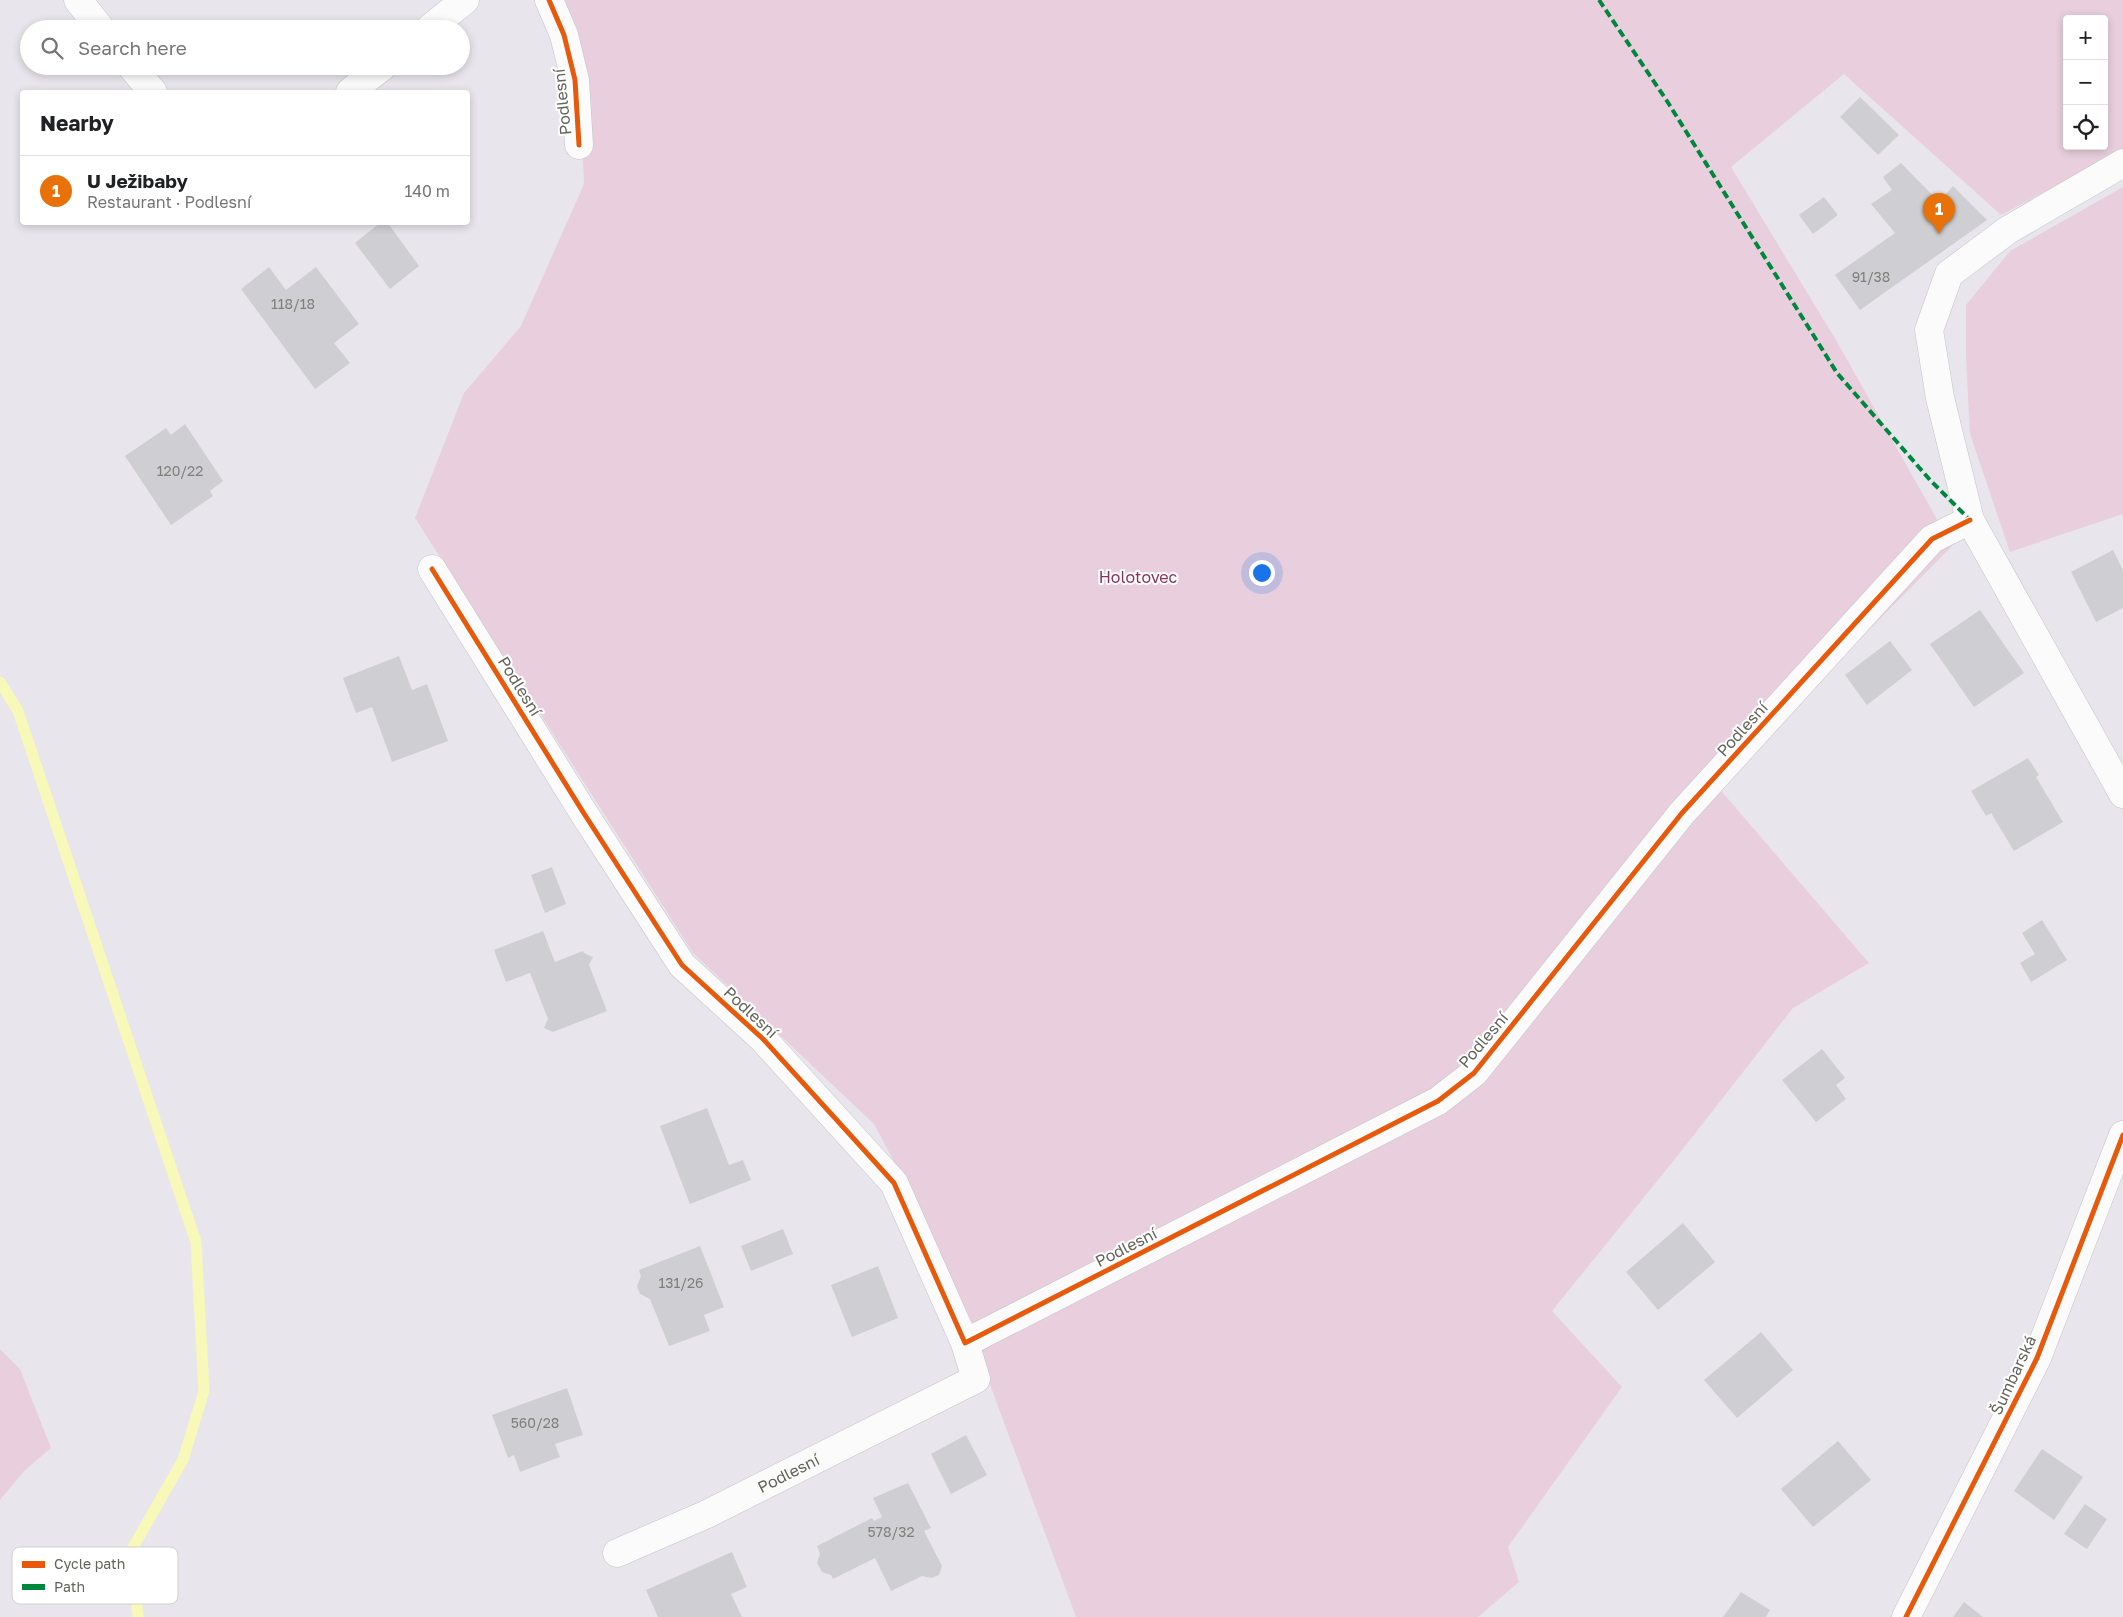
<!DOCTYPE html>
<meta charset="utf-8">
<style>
:root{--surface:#fff;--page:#f2f2f2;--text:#202124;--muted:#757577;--line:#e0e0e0;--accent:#92928e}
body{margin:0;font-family:"Golos Text",sans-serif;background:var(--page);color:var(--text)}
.controls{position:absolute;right:15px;top:15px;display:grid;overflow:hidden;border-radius:5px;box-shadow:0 2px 8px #0003}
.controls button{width:45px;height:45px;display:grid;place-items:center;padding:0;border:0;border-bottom:1px solid var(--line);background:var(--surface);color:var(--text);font:25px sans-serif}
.you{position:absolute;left:1261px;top:572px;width:18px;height:18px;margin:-12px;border:4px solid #fff;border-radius:50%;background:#1a73e8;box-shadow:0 0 0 8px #1a73e833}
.badge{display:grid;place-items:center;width:32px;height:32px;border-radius:50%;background:var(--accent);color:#fff;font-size:16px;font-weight:700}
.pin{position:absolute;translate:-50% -41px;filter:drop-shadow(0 1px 2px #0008)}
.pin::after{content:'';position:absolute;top:26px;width:18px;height:15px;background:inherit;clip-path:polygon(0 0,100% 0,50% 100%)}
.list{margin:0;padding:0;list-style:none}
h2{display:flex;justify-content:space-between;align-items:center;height:65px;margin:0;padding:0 20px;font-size:21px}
h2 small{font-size:16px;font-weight:400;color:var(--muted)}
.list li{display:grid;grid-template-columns:32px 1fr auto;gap:15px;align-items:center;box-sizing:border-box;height:70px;padding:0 20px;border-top:1px solid var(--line)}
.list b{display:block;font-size:19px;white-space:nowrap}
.list p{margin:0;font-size:16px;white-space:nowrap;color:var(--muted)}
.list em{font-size:16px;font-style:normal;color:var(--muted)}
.icon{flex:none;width:28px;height:28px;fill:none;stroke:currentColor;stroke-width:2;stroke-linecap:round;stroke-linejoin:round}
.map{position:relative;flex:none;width:2123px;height:1617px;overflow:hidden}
.search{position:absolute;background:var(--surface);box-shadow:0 2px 8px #0003;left:20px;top:20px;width:450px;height:55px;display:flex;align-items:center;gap:12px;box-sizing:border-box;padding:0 18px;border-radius:28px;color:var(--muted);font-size:19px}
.panel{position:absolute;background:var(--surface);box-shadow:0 2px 8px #0003;left:20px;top:90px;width:450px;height:135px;border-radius:5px}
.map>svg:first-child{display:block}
.green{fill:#e9cfdd;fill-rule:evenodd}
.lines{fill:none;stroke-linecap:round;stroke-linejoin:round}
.stream{stroke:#f8f8b8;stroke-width:11}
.building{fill:#cfcfd3}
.street-casing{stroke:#c4c4c4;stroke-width:29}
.street{stroke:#fcfbfc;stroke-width:28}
.quiet{stroke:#00873e;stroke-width:4;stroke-dasharray:8 4;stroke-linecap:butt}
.cycleway-casing{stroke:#fff;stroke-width:8}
.cycleway{stroke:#e8590c;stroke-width:5}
.labels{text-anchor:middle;stroke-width:4;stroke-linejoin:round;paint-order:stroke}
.number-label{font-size:14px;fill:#7f807a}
.street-label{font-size:16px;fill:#63655b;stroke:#fff}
.park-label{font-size:16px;fill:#8e3054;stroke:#fff}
.key{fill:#fff;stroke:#d0d1ce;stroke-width:1}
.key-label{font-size:14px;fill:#63655b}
</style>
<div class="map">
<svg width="2123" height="1617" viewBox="0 0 2123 1617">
<rect width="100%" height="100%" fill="#e8e6ec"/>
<g class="green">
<path d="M560 0H2123V150L2001 215 1844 74 1731 167 1836 340 1952 546 1763 737 1717 786 1869 963 1793 1008 1679 1154 1552 1311 1622 1387 1508 1547 1519 1582 1478 1617H1076L985 1371 923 1216 874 1124 693 953 415 518 464 393 521 326 584 184 577 38ZM2067 19H2104V146H2067Z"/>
<path d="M2123 187V514L2010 552 1970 434 1966 358V305L2010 251Z"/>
<path d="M0 1349 20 1369 51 1448 24 1471 0 1500Z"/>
</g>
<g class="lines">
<path class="stream" d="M0 682 18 711 196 1242 204 1391 183 1460 132 1549 138 1617"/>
</g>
<g class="building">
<path d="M1860 97 1899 135 1878 155 1840 117Z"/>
<path d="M1901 163 1939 202 1953 186 1987 220 1860 310 1835 275 1895 233 1871 204 1892 190 1883 177Z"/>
<path d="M1824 197 1838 215 1813 234 1799 215Z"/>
<path d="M381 222H387L419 266 390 289 355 243Z"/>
<path d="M269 267 286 290 316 267 359 324 334 343 350 363 315 389 241 289Z"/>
<path d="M185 424 223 481 210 491 213 496 171 525 125 456 166 428 171 435Z"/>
<path d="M2113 550 2123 570V608L2096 622 2071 572Z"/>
<path d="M1980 610 2024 673 1974 707 1930 644Z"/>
<path d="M1890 641 1912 670 1867 705 1845 675Z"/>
<path d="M399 656 412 690 427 684 448 741 392 762 372 707 356 713 343 678Z"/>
<path d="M2028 758 2039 775 2036 777 2063 822 2014 851 1991 813 1986 816 1971 791Z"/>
<path d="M552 867 566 904 545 913 531 875Z"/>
<path d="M2042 920 2067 960 2031 982 2020 963 2035 954 2022 933Z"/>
<path d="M543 931 555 962 583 951 584 953 593 957 589 965 607 1011 553 1032 544 1028 548 1019 530 973 506 982 494 950Z"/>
<path d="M1822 1049 1845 1078 1836 1085 1846 1099 1816 1122 1782 1080Z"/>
<path d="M707 1108 729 1165 743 1160 751 1180 690 1204 660 1126Z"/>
<path d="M1683 1223 1715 1262 1658 1310 1626 1272Z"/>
<path d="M783 1229 793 1254 751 1271 741 1246Z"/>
<path d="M700 1246 724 1307 704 1315 710 1331 669 1346 650 1299 640 1294 637 1286 641 1276 639 1270Z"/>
<path d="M878 1266 898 1318 852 1337 831 1285Z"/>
<path d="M1761 1332 1793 1370 1737 1418 1704 1380Z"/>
<path d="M567 1388 583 1435 555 1444 560 1457 520 1472 514 1455 508 1458 492 1415Z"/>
<path d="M966 1435 987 1475 951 1494 931 1454Z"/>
<path d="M1838 1441 1871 1480 1813 1527 1781 1489Z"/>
<path d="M2042 1449 2083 1477 2054 1520 2014 1491Z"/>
<path d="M908 1483 931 1528 924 1531 942 1566 939 1575 931 1578 922 1576 891 1591 875 1558 833 1579 831 1575 822 1572 817 1563 820 1554 817 1546 872 1518 874 1521 882 1517 873 1498Z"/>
<path d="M2085 1504 2107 1519 2087 1549 2064 1534Z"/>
<path d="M732 1552 747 1587 731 1594 742 1617H658L646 1590Z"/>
<path d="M1741 1592 1770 1610 1766 1617H1723Z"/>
<path d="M1964 1602 1983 1617H1953Z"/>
</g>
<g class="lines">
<defs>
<g id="street">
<path d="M78 0 101 29"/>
<path d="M549 0 564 35 575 80 579 145"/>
<path d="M429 29 465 0"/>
<path d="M131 66 153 92"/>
<path d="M350 92 383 66"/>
<path d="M2123 163 2008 230 1949 274 1929 330 1940 398 1970 520 2123 794"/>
<path d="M432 569 583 812 682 965 763 1039 894 1183 965 1343 1438 1101 1474 1073 1682 813 1932 539 1970 520"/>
<path id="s1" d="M617 1553 705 1515 976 1379 965 1343"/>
<path d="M1906 1617 2037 1358 2123 1135"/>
</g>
</defs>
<use href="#street" class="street-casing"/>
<use href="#street" class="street"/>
<path class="quiet" d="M1599 0 1667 101 1837 373 1930 480 1970 520"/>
<defs>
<g id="cycleway">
<path d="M549 0 564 35 575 80 579 145"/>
<path d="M432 569 583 812 682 965 763 1039 894 1183 965 1343 1438 1101 1474 1073 1682 813 1932 539 1970 520"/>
<path d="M1906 1617 2037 1358 2123 1135"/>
</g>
</defs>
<use href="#cycleway" class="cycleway-casing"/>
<use href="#cycleway" class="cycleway"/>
</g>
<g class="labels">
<g class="number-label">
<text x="1871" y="282">91/38</text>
<text x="293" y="309">118/18</text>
<text x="180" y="476">120/22</text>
<text x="681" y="1288">131/26</text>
<text x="535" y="1428">560/28</text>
<text x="891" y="1537">578/32</text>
</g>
<g class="street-label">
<text transform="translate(562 102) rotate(-96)" y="6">Podlesní</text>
<text transform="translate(520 686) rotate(58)" y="6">Podlesní</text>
<text transform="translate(1742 729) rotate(-48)" y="6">Podlesní</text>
<text transform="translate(751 1012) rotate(43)" y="6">Podlesní</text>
<text transform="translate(1483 1040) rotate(-50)" y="6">Podlesní</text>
<text transform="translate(1126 1247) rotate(-27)" y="6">Podlesní</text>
<text transform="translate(2013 1375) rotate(-65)" y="6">Šumbarská</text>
<text dy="6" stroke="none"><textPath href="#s1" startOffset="189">Podlesní</textPath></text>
</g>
<g class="park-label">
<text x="1138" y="583">Holotovec</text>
</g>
</g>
<rect x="12" y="1547" width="166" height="57" rx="8" class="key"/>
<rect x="22" y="1561" width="23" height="7" fill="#e8590c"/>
<rect x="22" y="1584" width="23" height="6" fill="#00873e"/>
<g class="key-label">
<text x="54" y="1569">Cycle path</text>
<text x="54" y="1592">Path</text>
</g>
</svg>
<div class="controls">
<button>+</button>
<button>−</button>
<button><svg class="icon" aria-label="locate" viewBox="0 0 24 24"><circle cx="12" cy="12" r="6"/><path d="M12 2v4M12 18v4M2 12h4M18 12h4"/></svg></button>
</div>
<div class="you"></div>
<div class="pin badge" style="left:1939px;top:234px;background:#e8710a">1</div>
<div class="search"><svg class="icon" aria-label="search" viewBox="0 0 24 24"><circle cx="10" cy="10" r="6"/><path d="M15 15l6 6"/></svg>Search here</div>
<section class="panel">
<h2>Nearby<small></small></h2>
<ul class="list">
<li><span class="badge" style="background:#e8710a">1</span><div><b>U Ježibaby</b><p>Restaurant · Podlesní</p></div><em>140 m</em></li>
</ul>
</section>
</div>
